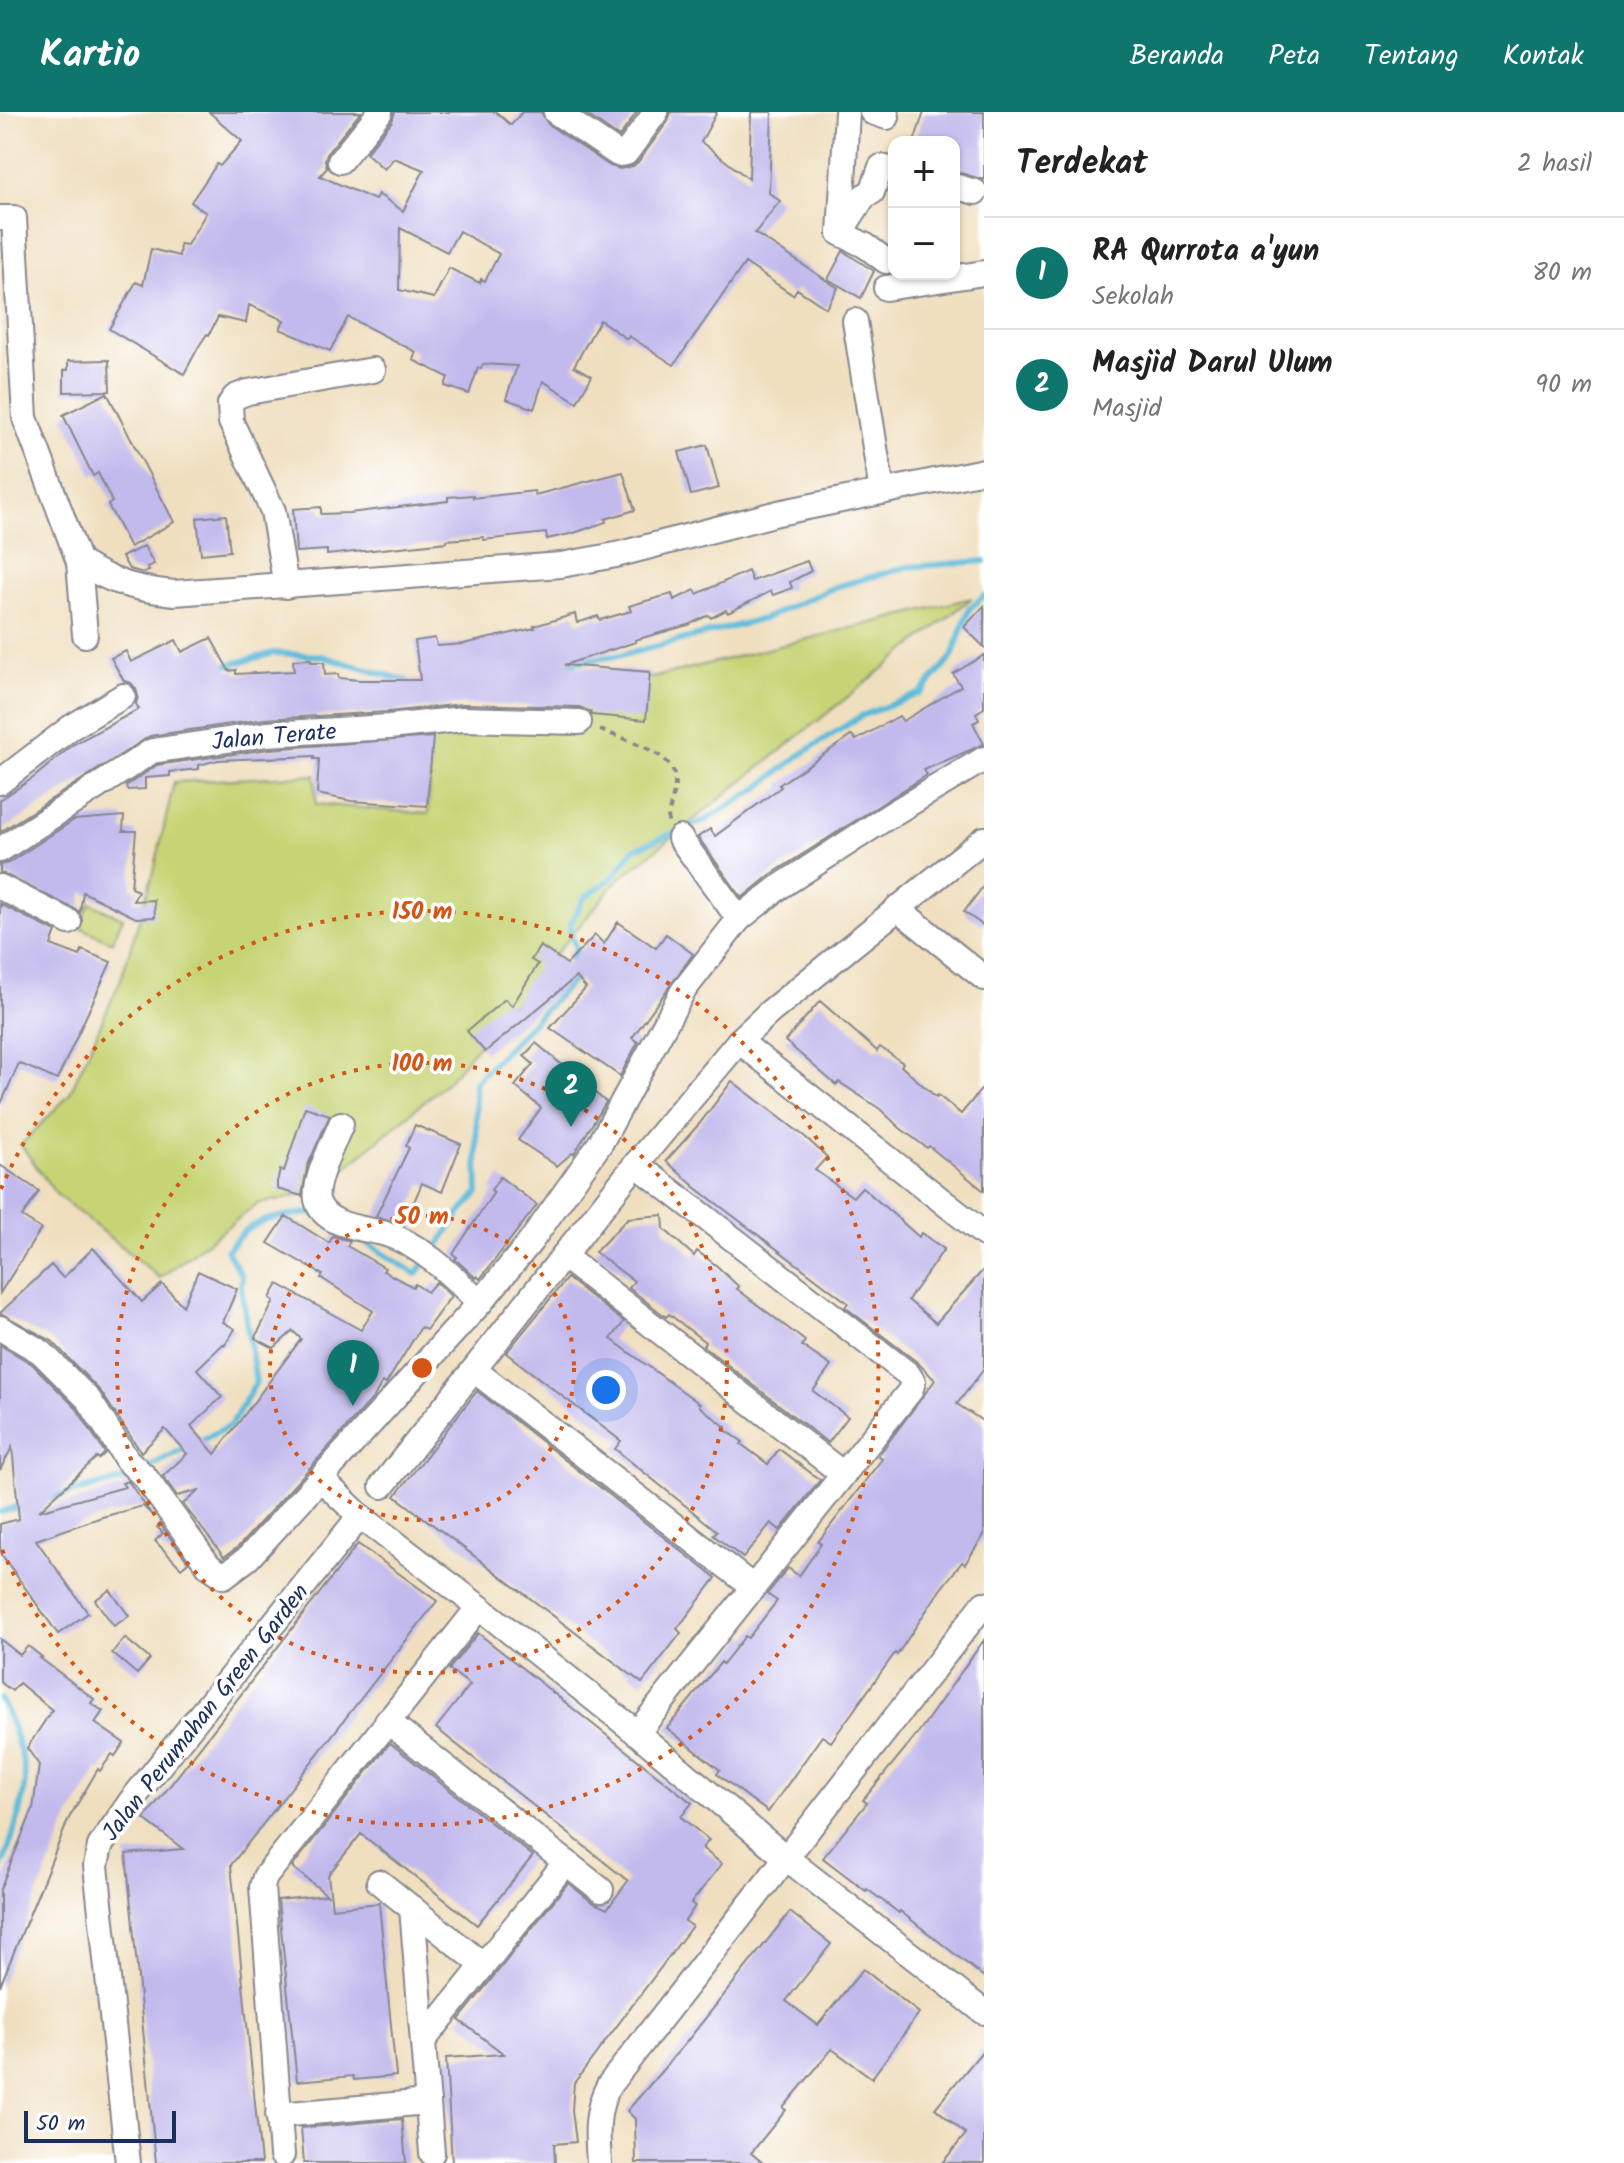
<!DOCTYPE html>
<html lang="id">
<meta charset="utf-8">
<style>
:root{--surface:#fff;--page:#f2f2f2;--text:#222;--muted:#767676;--line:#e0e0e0;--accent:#0f766e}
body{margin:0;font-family:Kalam,sans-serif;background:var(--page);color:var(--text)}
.controls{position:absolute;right:24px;top:24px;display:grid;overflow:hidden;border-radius:16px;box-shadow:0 2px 6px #0004}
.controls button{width:72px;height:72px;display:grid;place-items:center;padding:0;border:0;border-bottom:2px solid var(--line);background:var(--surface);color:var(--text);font:40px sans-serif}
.scale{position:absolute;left:24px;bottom:20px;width:152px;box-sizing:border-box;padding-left:8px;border:4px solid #1b2f5e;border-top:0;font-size:22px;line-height:28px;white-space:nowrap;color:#1b2f5e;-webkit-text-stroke:6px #fff;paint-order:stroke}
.you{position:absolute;left:606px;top:1278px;width:28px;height:28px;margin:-20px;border:6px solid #fff;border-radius:50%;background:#1a73e8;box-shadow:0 0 0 12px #1a73e833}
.badge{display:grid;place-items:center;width:52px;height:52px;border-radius:50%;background:var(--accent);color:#fff;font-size:26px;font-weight:700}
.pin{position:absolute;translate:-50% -66px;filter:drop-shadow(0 2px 4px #0008)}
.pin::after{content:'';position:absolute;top:42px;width:28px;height:24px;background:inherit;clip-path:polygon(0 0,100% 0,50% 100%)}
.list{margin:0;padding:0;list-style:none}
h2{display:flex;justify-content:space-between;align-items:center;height:104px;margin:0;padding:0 32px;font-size:34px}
h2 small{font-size:26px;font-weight:400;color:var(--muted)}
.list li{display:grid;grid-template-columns:52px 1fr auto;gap:24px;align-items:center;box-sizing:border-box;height:112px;padding:0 32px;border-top:2px solid var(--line)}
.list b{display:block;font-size:30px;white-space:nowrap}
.list p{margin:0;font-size:26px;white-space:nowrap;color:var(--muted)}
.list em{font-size:26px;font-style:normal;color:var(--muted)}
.map{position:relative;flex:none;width:984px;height:2051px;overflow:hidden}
header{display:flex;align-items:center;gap:48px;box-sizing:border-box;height:112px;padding:0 40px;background:var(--accent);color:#fff}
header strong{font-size:38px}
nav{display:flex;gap:44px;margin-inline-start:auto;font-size:28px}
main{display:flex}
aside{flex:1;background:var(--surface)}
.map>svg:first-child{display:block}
.green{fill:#c7d475;stroke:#71826a;stroke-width:2}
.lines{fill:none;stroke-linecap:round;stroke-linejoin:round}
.stream{stroke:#5ab9d9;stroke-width:6}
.building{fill:#c2baed;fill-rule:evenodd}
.minor-casing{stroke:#86878e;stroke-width:28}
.path{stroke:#86878e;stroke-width:4;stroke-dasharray:6 6;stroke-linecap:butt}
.minor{stroke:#fff;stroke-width:24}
.ring{fill:none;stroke:#d45514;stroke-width:4;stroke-dasharray:4 8}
.labels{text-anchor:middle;stroke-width:7;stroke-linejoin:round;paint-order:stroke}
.street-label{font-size:24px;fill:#1b2f5e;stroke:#fff}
.centre{fill:#d45514;stroke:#fff;stroke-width:4}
.ring-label{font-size:24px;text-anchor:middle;font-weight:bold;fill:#d45514;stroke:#fff;stroke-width:7;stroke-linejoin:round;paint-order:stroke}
</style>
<header>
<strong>Kartio</strong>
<nav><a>Beranda</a><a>Peta</a><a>Tentang</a><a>Kontak</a></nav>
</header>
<main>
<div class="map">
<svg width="984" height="2051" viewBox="0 0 984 2051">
<rect width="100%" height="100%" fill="#fff"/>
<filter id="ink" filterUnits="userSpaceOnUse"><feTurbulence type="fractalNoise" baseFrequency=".0125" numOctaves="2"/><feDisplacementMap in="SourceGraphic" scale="16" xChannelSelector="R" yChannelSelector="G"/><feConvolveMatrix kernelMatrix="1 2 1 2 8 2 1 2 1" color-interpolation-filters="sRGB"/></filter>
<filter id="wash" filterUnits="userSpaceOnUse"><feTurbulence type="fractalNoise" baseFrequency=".006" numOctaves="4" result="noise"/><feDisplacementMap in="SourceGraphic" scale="32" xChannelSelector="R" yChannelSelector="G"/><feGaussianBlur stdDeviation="1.8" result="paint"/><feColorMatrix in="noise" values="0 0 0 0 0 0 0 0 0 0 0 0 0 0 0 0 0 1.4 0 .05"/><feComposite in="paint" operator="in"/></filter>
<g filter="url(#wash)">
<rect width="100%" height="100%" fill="#f0dfbf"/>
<g class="green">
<path d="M972 486 618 768 447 970 317 1080 257 1092 160 1166 56 1082 21 1033 69 983 121 867 154 759 174 670 315 663 316 692 428 702 430 627 623 573Z"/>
<path d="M90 791 123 806 112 830 79 815Z"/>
</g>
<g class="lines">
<g class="stream">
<path d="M568 551 623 543 763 507 835 475 907 455 984 449"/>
<path d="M220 555 274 541 321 544 407 569"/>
<path d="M360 1127 416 1162 425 1151"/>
<path d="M433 1142 458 1104 478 1081 475 970 581 860 571 847 576 837 570 820 571 811 584 786 614 764 634 737 704 709 757 677 800 643 861 604 921 581 952 545 969 497 984 484"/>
<path d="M198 1330 231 1313 256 1270 241 1175 242 1164 227 1139C249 1107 274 1104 311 1101L315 1103"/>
<path d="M145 1357 188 1335"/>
<path d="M46 1387 126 1367 135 1362"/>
<path d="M0 1400 24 1393"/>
<path d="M0 1587C10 1604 24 1645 25 1665 25 1687 10 1737 0 1757"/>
</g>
</g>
<g id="blocks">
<g class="building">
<path d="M209 0H361L328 40 325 47 327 56 320 64 375 88 378 82 403 99 424 58 394 46 384 57 366 41 392 9 395 0H496L511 13 522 0H541L548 12 610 54 620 57 633 54 638 50 668 9 671 0H717L701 30 749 67 751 0H772L769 81 780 89 755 121 838 176 826 196 797 177 793 183 745 151 674 253 629 224 627 227 600 208 574 254 592 264 577 290 543 269 534 297 506 287 517 254 483 252 481 257 478 256 469 282 445 274 448 265 413 248 416 240 348 205 330 239 280 217 284 208 249 193 246 211 218 205 209 223 207 222 199 234 184 262 109 217 136 170 143 173 151 137 179 144 180 132 187 133 206 101 191 90 217 52 220 54 242 29ZM400 116 447 140 459 119 499 142 485 169 481 167 480 171 449 156 434 186 399 178Z"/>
<path d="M583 0H637L619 25Z"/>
<path d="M924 0H984V68L954 59V30H914Z"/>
<path d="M843 139 874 159 861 186 828 167Z"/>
<path d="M109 248 110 279 64 280V258H68V249Z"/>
<path d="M107 281 174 410 130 435 108 393 112 390 98 361 93 364 63 303Z"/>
<path d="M707 333 719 376 691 383 679 340Z"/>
<path d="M623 360 635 398 605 407 606 410 574 421 547 427 546 421 484 428V425L447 428V430L327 443V438L296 440 293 397 321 395V402L349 401 448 389V385L473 383V386L534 379 535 383Z"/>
<path d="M226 403 230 439 201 442 197 406Z"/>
<path d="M144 434 154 452 147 455 149 459 144 461 129 457 122 445Z"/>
<path d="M807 449 811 459 790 470 792 476 773 483 771 479 728 501 726 498 711 506 709 503 688 513 635 528 636 530 564 553 650 560 646 608 592 603 591 600 579 595 463 592 388 600 265 607 150 624 0 720V688L33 666 74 632 139 597 136 592 138 584 136 577 131 571 124 569 111 546 126 539 131 550 176 528 182 540 211 526 229 559 236 558V562L294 559 293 548 311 547V550H324L325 563 338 562 339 566 359 568H420L415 529 435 526 437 534 463 532 535 516 534 514 575 502 577 511 598 504 600 508 631 499 629 494 646 489 672 482 674 488 695 478 697 482 748 459 752 469Z"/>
<path d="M984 494V535L964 515Z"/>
<path d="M984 543V596L976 601 979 608 973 611 984 632 924 658 927 663 770 763 742 786 698 725 710 717 715 724 781 675 779 673 852 623 856 628 899 604 903 609 961 574 953 562Z"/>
<path d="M433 625 427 694 351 689 317 682 319 647H314V644L218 648 199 653V657L170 660V664L145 666V677L127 678 126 674 157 653 269 637Z"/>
<path d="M124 704 123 719H136L131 776 138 779 133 789 154 788 155 805 136 806 83 780 80 800 0 760V753L8 751 74 708Z"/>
<path d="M984 773V814L964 800Z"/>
<path d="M0 792 56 820 51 833 80 844 82 838 111 850 57 968 19 951 0 994Z"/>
<path d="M618 810 656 836 666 822 693 842 632 926 638 930 620 964 550 916 586 876 576 865 485 940 467 919 505 887 512 894 538 852 531 848 540 834 567 852 595 823 604 832Z"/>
<path d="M820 889 877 939 880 935 903 951 901 954 936 985 938 983 961 1002 984 974V1079L929 1034 927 1036 900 1016 880 997 839 970 836 973 785 929Z"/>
<path d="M536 931 606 990 574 1042 572 1041 557 1054 518 1028 541 996 515 974 533 952 524 944Z"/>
<path d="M732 969 804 1024 827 1045 815 1058 853 1085 862 1075 919 1125 921 1121 944 1137 908 1188 936 1211 984 1157V1257L957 1292 984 1310V1423L965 1452 962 1450 940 1478 897 1543 895 1541 831 1630 822 1624 768 1700 717 1662 720 1658 667 1616 721 1550 723 1552 745 1524 748 1526 777 1489 767 1482 788 1456 799 1464 821 1432 818 1430 882 1347 878 1344 935 1268 917 1250 845 1195 848 1191 695 1075 666 1049 700 1011Z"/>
<path d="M305 995 330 1003 307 1055 302 1084 277 1077V1070L280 1058 284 1059Z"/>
<path d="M415 1013 461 1032 442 1080 422 1071 404 1113 376 1104 409 1036 406 1034Z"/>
<path d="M0 1053 39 1079 22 1105 41 1117 0 1181Z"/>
<path d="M500 1065 537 1093 480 1167 477 1164 476 1166 455 1147 457 1145 453 1142 494 1080 491 1078Z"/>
<path d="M663 1103 664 1117 694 1144 697 1139 717 1154 739 1175 737 1177 805 1229 802 1234 831 1254 813 1279 848 1305 828 1331 703 1234 705 1230 669 1202 666 1205 629 1176 634 1169 595 1140 628 1106Z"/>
<path d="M286 1104 329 1131 333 1124 350 1129 347 1134 385 1156 383 1159 413 1175 415 1172 427 1180 436 1170 451 1184 426 1218 421 1215 386 1272 382 1270 374 1285 238 1435 224 1445 183 1392 200 1378 177 1384 163 1364 187 1342 165 1317 141 1340 101 1280 52 1229 0 1201 51 1153 63 1166 93 1136 142 1190 162 1172 183 1194 198 1159 237 1177 223 1210 235 1217 225 1233 223 1232 197 1257 222 1285 191 1314 215 1342 301 1227 293 1219 274 1236 255 1226 274 1189 270 1186 278 1172 361 1218 373 1199 321 1166 323 1163 268 1131Z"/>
<path d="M567 1166 624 1210 611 1227 700 1292 699 1294 726 1315 724 1317 743 1330 741 1332 768 1352 779 1337 820 1368 780 1418 771 1411 743 1446 713 1423 717 1419 615 1337 621 1329 506 1241Z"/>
<path d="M0 1233 32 1252 77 1297 105 1341 99 1347 97 1345 39 1399 125 1375 122 1371 128 1369 152 1403 143 1394 102 1405 36 1428 88 1501 58 1522 2 1443 0 1435V1412L19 1407 12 1335 0 1358Z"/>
<path d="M477 1279 716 1466 677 1517 681 1521 642 1571 395 1384Z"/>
<path d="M160 1412 188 1450 181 1456 155 1429 163 1421 157 1415Z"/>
<path d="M358 1432 437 1489 231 1753 261 2051H156L126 1742 183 1737 144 1707Z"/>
<path d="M110 1478 129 1504 114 1514 95 1488Z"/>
<path d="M478 1521 692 1691 681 1705 709 1728 702 1736 722 1752 691 1791 695 1794 685 1809 692 1814 574 1971 572 1998 576 2030 554 2032 555 2051H452L446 1946 504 1942 459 1908 568 1771 592 1790 607 1797 628 1769 436 1616 470 1573 449 1557Z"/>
<path d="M125 1526 150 1547 137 1562 112 1541Z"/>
<path d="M0 1527 20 1543 28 1534 42 1545 40 1546 94 1587 91 1591 103 1599 95 1611 124 1631 115 1644 112 1642 100 1659 98 1657 69 1706 0 1874V1777L33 1697 39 1653 27 1636 52 1598 19 1571 12 1579 0 1570Z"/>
<path d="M984 1528V1865L900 1799 899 1801 867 1777 866 1779 823 1746 867 1691 863 1688 918 1621Z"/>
<path d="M390 1631 533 1744 477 1813 361 1722 328 1763 332 1796 379 1791 396 1964 354 1968 353 1964 297 1969 278 1788 327 1783 292 1755Z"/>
<path d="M790 1800 831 1832 786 1889 818 1913 863 1857 919 1901 872 1966 832 1937 783 1996 786 1998 751 2041 763 2051H636L635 2007 627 1999 684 1933Z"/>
<path d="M984 1937V2051H942L966 2022 935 1996Z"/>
<path d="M402 2007 406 2051H304L301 2016Z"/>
</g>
</g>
</g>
<g filter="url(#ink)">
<use href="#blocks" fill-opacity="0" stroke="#86878e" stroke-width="2"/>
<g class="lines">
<defs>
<g id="minor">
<path d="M556 0 618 42 626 41 656 0"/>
<path d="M847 0 840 121 864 84 872 80 881 55 894 58"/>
<path d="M872 0 887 5"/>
<path d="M340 49 380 0"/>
<path d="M954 74 975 80"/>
<path d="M0 106H14L25 306 79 450 85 523"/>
<path d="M840 121 866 134 886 149"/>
<path d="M886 176 984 161"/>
<path d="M855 209 882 380"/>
<path d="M79 450C113 471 135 477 174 481L561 453 616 443 778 401 984 359"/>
<path d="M286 474 273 399 231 310 230 292 235 285 248 280 373 258"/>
<path d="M0 670 70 616 123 584"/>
<path d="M680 726 739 807"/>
<path d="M0 738 152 639 267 622 389 615 463 607 579 610"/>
<path d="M0 775 69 810"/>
<path d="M897 796 984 866"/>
<path d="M739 929 984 1122"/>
<path d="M341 1012C334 1030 313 1069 317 1088 324 1115 365 1116 386 1122 422 1133 453 1165 480 1191"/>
<path d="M636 1052 908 1262 913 1270 910 1279 637 1621"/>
<path d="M563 1144 843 1362"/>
<path d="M0 1216 41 1240 89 1288 127 1348 145 1365 209 1454 224 1464 248 1446 480 1191 531 1129 601 1030 683 879 739 807 778 776 892 702 984 647"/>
<path d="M474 1258 753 1475"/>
<path d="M321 1367 360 1404 479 1495 637 1621 785 1745 984 1900"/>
<path d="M382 1374 636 1052 739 929 771 899 984 727"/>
<path d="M387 1609 601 1778"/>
<path d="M379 1770 483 1853"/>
<path d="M412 1796 432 2041"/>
<path d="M423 1929 566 1750"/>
<path d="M278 2003 428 1990"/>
<path d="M282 2043 262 1775 265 1765 479 1495"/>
<path d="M128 2051 96 1754 100 1734 131 1689 360 1404"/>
<path d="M599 2051C597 2023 595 1998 609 1973L984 1492"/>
</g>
</defs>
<use href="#minor" class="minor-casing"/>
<path class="path" d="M600 618C623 627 673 639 675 667 676 681 668 696 668 711"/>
<use href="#minor" class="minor"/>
</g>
</g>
<g class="ring">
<circle cx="422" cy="1256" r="152"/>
<circle cx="422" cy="1256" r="305"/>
<path d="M1 1077A457 457 0 1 1 1 1435"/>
</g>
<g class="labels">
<g class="street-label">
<text transform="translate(274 624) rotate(-5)" y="8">Jalan Terate</text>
<text transform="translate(205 1600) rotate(-52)" y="8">Jalan Perumahan Green Garden</text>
</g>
</g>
<circle cx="422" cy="1256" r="12" class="centre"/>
<g class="ring-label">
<text x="422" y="807">150 m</text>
<text x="422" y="959">100 m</text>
<text x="422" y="1112">50 m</text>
</g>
</svg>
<div class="controls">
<button>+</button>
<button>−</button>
</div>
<div class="scale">50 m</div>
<div class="you"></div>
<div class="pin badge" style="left:353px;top:1294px">1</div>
<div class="pin badge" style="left:571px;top:1015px">2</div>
</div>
<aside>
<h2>Terdekat<small>2 hasil</small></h2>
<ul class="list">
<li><span class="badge">1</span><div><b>RA Qurrota a'yun</b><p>Sekolah</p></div><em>80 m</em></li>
<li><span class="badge">2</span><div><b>Masjid Darul Ulum</b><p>Masjid</p></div><em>90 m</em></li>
</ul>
</aside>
</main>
